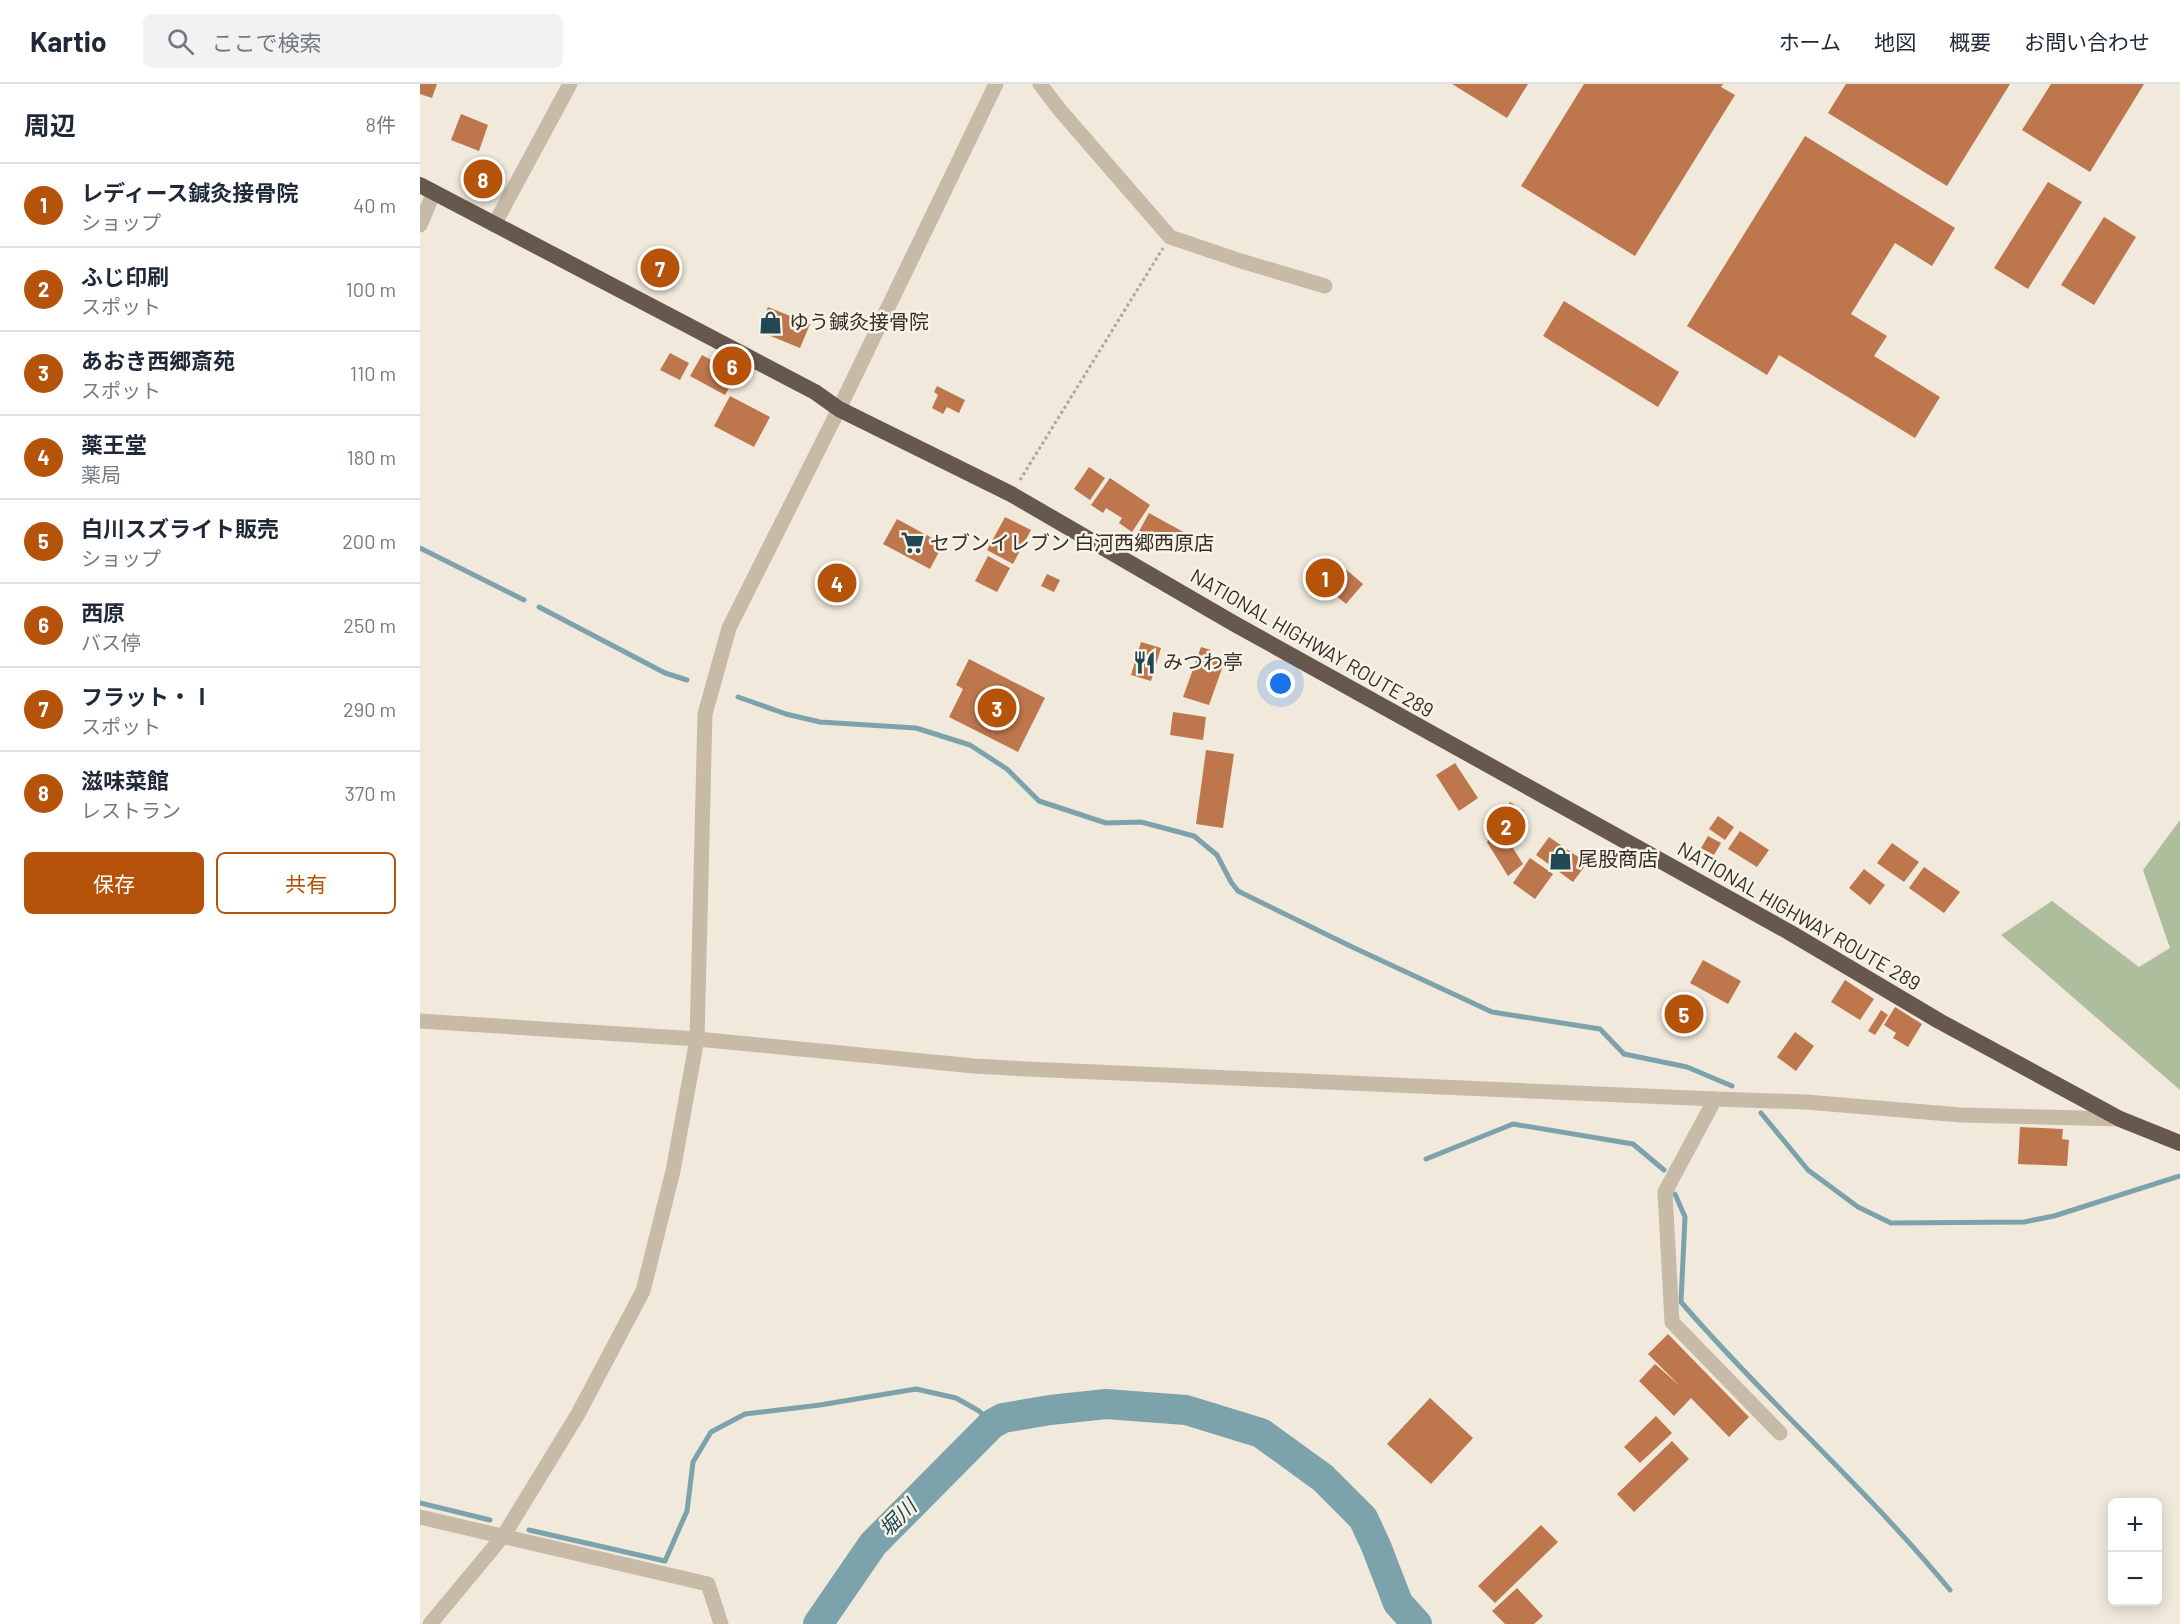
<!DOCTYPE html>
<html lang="ja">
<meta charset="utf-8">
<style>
:root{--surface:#fff;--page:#f2f2f3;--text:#1f2937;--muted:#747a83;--line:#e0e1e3;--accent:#b45309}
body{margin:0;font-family:Barlow,"Noto Sans JP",sans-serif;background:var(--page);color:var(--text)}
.controls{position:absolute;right:18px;bottom:18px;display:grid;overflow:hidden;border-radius:9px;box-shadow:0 3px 15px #0003}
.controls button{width:54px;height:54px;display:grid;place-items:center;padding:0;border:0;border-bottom:2px solid var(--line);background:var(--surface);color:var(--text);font:30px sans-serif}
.you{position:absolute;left:861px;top:600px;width:21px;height:21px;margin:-15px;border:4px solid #fff;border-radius:50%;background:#1a73e8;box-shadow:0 0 0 9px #1a73e833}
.badge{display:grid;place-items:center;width:39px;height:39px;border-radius:50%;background:var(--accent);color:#fff;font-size:20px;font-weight:700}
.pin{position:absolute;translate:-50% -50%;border:3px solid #fff;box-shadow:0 2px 6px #0006}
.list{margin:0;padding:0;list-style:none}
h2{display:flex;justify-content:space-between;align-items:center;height:78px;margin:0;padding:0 24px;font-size:26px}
h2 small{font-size:20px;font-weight:400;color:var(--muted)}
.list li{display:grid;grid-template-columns:39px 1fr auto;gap:18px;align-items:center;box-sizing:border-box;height:84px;padding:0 24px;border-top:2px solid var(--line)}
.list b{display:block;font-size:22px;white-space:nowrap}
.list p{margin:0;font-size:20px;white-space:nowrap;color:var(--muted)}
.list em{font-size:20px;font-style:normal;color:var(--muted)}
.actions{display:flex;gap:12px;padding:18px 24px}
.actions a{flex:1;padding:14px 0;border:2px solid var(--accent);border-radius:9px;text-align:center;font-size:21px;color:var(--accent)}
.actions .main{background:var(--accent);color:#fff}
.icon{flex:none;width:33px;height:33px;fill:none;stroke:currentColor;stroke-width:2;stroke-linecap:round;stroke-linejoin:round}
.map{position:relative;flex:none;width:1760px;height:1540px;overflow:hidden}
header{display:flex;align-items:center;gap:36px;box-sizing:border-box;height:84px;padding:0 30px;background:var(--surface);border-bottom:2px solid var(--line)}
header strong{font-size:28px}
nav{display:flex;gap:33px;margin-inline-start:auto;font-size:21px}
.search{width:420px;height:54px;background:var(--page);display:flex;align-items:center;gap:15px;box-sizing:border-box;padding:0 21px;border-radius:9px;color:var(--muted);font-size:22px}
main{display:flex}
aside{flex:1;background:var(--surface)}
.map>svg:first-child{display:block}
.green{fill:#aebe9c}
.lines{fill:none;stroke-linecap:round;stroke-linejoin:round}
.stream{stroke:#7ca3ab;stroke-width:5}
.river{stroke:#7ca3ab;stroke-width:30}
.building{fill:#be774c}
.path{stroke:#b3a593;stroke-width:3;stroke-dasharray:3 3;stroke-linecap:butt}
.minor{stroke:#c7bba8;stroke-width:15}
.tertiary{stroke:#c7bba8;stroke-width:15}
.trunk{stroke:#66584d;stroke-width:16}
.labels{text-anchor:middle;stroke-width:5;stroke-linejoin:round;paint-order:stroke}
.poi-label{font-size:20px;fill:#352e28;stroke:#f8f3e7;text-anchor:start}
.street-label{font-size:20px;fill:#352e28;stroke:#f8f3e7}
.water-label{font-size:21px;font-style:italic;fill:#204953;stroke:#f8f3e7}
</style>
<header>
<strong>Kartio</strong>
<div class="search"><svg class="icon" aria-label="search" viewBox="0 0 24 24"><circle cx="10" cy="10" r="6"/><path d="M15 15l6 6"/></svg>ここで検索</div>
<nav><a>ホーム</a><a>地図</a><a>概要</a><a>お問い合わせ</a></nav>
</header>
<main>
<aside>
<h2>周辺<small>8件</small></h2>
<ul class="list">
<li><span class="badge">1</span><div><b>レディース鍼灸接骨院</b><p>ショップ</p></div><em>40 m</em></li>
<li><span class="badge">2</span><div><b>ふじ印刷</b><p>スポット</p></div><em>100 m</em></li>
<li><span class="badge">3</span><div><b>あおき西郷斎苑</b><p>スポット</p></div><em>110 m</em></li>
<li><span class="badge">4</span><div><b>薬王堂</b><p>薬局</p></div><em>180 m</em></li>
<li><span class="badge">5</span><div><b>白川スズライト販売</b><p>ショップ</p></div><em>200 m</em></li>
<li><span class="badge">6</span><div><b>西原</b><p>バス停</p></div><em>250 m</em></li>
<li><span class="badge">7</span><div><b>フラット・Ⅰ</b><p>スポット</p></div><em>290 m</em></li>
<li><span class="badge">8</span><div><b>滋味菜館</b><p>レストラン</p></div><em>370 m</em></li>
</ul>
<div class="actions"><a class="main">保存</a><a>共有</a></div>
</aside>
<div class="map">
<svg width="1760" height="1540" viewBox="0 0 1760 1540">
<rect width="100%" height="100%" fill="#f0e9dc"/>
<path class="green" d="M1760 736V1006L1581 851 1632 817 1719 883 1750 864 1723 786Z"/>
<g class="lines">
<g class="stream">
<path d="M0 464 104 516"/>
<path d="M119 523 245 589 267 596"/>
<path d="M318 613 366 630 400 638 496 644 550 661 587 685 619 717 686 739 721 738 774 752 797 771 811 798 818 807 928 861 1072 928 1180 945 1204 970 1267 983 1312 1002"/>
<path d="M1341 1029 1388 1086 1438 1123 1471 1139 1604 1138 1634 1132 1760 1092"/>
<path d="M1006 1075 1093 1040 1213 1060 1244 1086"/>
<path d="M1255 1110 1265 1133 1261 1218C1347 1318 1446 1404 1530 1506"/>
<path d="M0 1419 70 1436"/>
<path d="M109 1446 245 1477 267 1427 273 1378 291 1348 325 1330 400 1321 496 1305 536 1314 559 1327 572 1340"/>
</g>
<path class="river" d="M398 1540 453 1460 572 1340 583 1334 630 1326 686 1320 766 1326 841 1349 903 1394 943 1434 956 1462 978 1519 997 1540"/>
</g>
<g class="building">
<path d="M0 0H17L12 14 0 10Z"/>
<path d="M1032 0H1108L1087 34Z"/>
<path d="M1164 0H1303L1301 3 1315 11 1215 172 1101 102Z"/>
<path d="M1426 0H1590L1527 102 1408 29Z"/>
<path d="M1631 0H1724L1670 88 1602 46Z"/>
<path d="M41 30 68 41 59 67 31 56Z"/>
<path d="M1385 52 1535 144 1512 182 1475 159 1431 230 1467 252 1454 272 1520 313 1495 354 1359 271 1347 291 1267 242Z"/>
<path d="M59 77 77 86 66 111 47 103Z"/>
<path d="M1628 98 1662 118 1608 205 1574 184Z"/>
<path d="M1684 133 1716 153 1674 221 1641 201Z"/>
<path d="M228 171 259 183 253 198 222 186Z"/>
<path d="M1144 217 1259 288 1238 323 1123 252Z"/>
<path d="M348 223 390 240 380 264 338 247Z"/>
<path d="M250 269 269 279 260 296 240 286Z"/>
<path d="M282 271 317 290 305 311 270 292Z"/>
<path d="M517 302 545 316 539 329 527 323 523 330 512 324 518 311 514 308Z"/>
<path d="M310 312 350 333 334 363 294 342Z"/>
<path d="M669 383 685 394 670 416 654 405Z"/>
<path d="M690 394 730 421 712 448 699 439 702 434 686 424 683 429 671 421Z"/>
<path d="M729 429 767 450 757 468 734 455 732 459 717 451Z"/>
<path d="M585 433 611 446 593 480 567 466Z"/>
<path d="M477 435 523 460 510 485 463 460Z"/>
<path d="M568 472 590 484 577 508 555 497Z"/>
<path d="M915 476 943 500 926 520 898 496Z"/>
<path d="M627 490 640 496 634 508 621 502Z"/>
<path d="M721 558 741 564 731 597 711 591Z"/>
<path d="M781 563 791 566 788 574 804 579 789 621 763 613Z"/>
<path d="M549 575 625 614 598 668 529 633 543 605 536 601Z"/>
<path d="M753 628 786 633 783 656 750 651Z"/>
<path d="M786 666 814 670 803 744 776 740Z"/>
<path d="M1035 679 1058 714 1039 727 1016 691Z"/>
<path d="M1090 718 1104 727 1088 756 1103 780 1088 792 1067 758Z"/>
<path d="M1298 732 1314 743 1305 756 1289 745Z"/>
<path d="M1320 747 1349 766 1337 783 1308 765Z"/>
<path d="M1288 752 1301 759 1294 771 1281 764Z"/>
<path d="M1129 753 1167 779 1153 798 1116 771Z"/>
<path d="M1472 759 1499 778 1484 798 1457 779Z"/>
<path d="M1110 774 1133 790 1115 815 1093 799Z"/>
<path d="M1504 783 1540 808 1524 829 1489 804Z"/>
<path d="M1444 785 1465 801 1450 821 1429 804Z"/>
<path d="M1283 876 1321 897 1308 920 1270 899Z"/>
<path d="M1425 896 1454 915 1440 936 1411 918Z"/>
<path d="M1475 923 1502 940 1488 963 1473 954 1476 949 1464 941Z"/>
<path d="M1461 926 1468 931 1455 951 1448 947Z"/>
<path d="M1375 948 1394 962 1376 987 1357 973Z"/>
<path d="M1600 1043 1643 1045 1642 1055 1649 1056 1647 1082 1598 1080Z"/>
<path d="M1248 1250 1329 1333 1309 1353 1271 1314 1254 1332 1219 1297 1235 1280 1260 1302 1228 1270Z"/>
<path d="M1010 1314 1053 1354 1011 1400 967 1360Z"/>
<path d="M1236 1332 1252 1349 1220 1379 1204 1363Z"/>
<path d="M1252 1357 1269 1375 1214 1428 1197 1410Z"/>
<path d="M1121 1441 1138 1458 1075 1519 1058 1502Z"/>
<path d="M1097 1504 1123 1532 1114 1540H1085L1072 1527Z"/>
</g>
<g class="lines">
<path class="path" d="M600 396 743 164"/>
<g class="minor">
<path d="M620 0 639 25 750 153 821 177 905 202"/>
<path d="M0 141 14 108"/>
<path d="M74 141 150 0"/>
<path d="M0 937 277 955 554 982 607 985 1295 1015 1386 1018 1541 1031 1700 1035"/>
<path d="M1295 1015 1245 1108 1252 1238 1360 1349"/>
<path d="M0 1433 288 1500 301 1540"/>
</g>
<path class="tertiary" d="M10 1540 84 1451 158 1330 223 1207 253 1087 277 955 285 630 309 544 419 325 576 0"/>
<path class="trunk" d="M0 101 395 308 419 325 591 410 813 539 1369 848 1519 937 1700 1035 1760 1059"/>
</g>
<defs>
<symbol id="shop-bare" viewBox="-9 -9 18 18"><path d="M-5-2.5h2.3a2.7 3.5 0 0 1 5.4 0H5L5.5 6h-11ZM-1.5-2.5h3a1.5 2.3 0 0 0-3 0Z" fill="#204953" stroke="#f8f3e7" stroke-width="2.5" paint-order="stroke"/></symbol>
<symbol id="supermarket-bare" viewBox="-9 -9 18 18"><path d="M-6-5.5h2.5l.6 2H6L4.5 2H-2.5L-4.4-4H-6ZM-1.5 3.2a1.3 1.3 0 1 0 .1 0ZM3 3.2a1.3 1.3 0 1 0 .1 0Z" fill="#204953" stroke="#f8f3e7" stroke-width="2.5" paint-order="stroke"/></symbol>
<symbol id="restaurant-bare" viewBox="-9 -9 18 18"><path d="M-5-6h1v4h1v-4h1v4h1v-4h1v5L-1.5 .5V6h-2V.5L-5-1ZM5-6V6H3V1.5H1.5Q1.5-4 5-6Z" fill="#204953" stroke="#f8f3e7" stroke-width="2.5" paint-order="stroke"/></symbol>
</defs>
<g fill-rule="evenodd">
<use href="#shop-bare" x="334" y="222" width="33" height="33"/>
<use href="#supermarket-bare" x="476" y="442" width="33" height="33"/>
<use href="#restaurant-bare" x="708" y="562" width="33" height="33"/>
<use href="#shop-bare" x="1124" y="758" width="33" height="33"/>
</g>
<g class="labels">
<g class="poi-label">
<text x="369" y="245">ゆう鍼灸接骨院</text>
<text x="510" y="466">セブンイレブン 白河西郷西原店</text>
<text x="743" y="585">みつわ亭</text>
<text x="1158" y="782">尾股商店</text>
</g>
<g class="street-label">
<text transform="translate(892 559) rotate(30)" y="7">NATIONAL HIGHWAY ROUTE 289</text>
<text transform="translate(1379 832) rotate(30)" y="7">NATIONAL HIGHWAY ROUTE 289</text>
</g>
<g class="water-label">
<text transform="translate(478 1434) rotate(-45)" y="7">堀川</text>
</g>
</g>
</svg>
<div class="controls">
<button>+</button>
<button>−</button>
</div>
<div class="you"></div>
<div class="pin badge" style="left:905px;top:494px">1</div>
<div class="pin badge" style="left:1086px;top:742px">2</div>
<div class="pin badge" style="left:577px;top:624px">3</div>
<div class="pin badge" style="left:417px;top:499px">4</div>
<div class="pin badge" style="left:1264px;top:930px">5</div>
<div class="pin badge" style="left:312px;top:282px">6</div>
<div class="pin badge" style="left:240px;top:184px">7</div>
<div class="pin badge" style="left:63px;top:95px">8</div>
</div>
</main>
